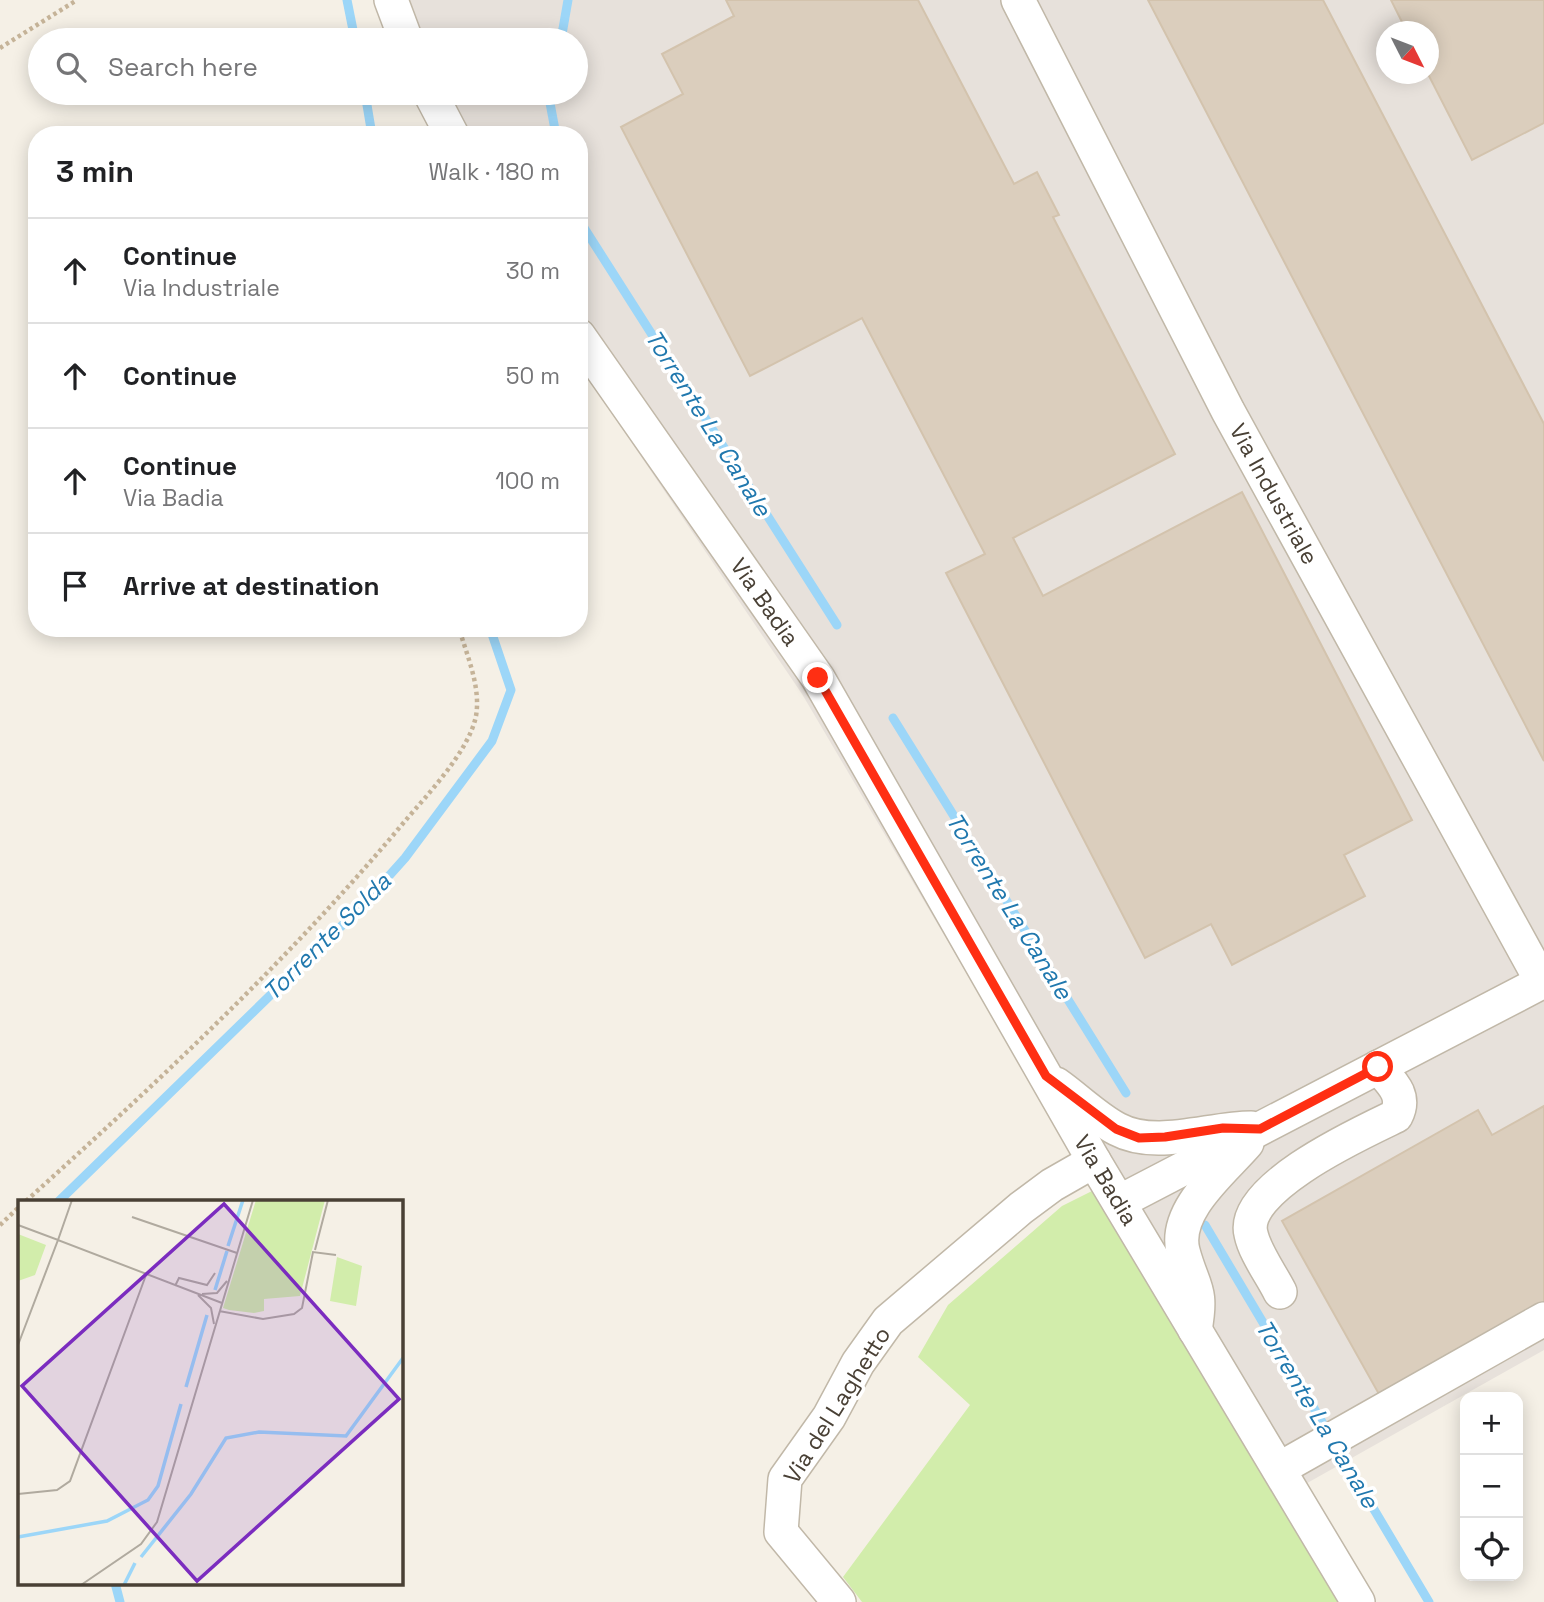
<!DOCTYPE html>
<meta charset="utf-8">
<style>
:root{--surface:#fff;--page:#f6f6f6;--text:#202124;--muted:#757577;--line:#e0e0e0}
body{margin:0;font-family:"Space Grotesk",sans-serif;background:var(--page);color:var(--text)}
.controls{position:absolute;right:21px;bottom:21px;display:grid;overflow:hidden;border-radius:14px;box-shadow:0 4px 18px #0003}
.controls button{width:63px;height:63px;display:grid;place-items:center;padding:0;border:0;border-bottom:2px solid var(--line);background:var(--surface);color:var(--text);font:35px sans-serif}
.compass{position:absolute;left:1376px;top:21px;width:63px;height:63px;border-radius:50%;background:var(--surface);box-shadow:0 4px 18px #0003;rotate:132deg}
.stop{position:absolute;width:21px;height:21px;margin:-16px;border:5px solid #ff2f13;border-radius:50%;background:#fff}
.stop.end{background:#ff2f13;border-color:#fff;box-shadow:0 2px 7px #0008}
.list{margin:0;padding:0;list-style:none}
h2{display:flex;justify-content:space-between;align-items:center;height:91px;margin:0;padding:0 28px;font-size:30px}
h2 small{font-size:23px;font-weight:400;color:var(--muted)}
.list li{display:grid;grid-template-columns:46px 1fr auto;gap:21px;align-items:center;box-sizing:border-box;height:105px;padding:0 28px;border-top:2px solid var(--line)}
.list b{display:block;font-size:26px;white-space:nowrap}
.list p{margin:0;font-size:23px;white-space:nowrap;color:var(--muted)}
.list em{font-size:23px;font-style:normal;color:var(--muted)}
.icon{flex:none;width:38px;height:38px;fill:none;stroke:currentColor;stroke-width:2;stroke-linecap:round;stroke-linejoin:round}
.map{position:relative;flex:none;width:1544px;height:1602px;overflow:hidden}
.search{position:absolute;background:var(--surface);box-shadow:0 4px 18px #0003;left:28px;top:28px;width:560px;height:77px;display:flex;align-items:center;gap:18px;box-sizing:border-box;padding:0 24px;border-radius:38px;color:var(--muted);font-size:26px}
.panel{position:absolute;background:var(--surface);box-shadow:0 4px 18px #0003;left:28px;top:126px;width:560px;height:511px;border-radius:28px}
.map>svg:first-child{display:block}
.industrial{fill:#e7e1db;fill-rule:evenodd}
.green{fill:#d2edab}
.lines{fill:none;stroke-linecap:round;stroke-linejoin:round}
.stream{stroke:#9cd6f8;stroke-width:9}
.building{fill:#dbcebd;stroke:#d3c3ad;stroke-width:2}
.minor-casing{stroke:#c1b8a8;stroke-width:36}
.path{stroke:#c5b398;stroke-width:4.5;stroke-dasharray:3.5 3.5;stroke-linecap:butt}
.minor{stroke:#fff;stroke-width:33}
.route{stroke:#ff2f13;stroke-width:9}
.labels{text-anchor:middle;stroke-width:7;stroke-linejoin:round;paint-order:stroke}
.street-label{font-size:23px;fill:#494035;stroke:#fff}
.water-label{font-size:24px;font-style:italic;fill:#2078ae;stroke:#fff}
.inset-river{fill:none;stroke:#9cd6f8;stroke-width:3.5}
.inset-road{fill:none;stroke:#b0aa9f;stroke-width:2}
.view{fill:#7b2cbf;fill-opacity:0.15;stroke:#7b2cbf;stroke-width:3.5}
.inset-edge{fill:none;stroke:#494035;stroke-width:3.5}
</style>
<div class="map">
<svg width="1544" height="1602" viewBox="0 0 1544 1602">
<rect width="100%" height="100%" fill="#f5f0e6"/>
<path class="industrial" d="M378 0H1544V1350L1277 1500 802 694 579 365V135H438L415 93H576V40H390ZM1386 32H1428V74H1386Z"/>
<path class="green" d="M1094 1190 1340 1602H862L843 1577 970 1405 918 1357 948 1305 1062 1206Z"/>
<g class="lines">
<g class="stream">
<path d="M347 0 355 40"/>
<path d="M561 40 568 0"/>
<path d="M365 93 372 135"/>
<path d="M552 93 550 103 556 135"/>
<path d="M579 220 837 625"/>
<path d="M893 718 1126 1093"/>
<path d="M59 1201 362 906 405 858 492 741 511 690 490 628"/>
<path d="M1205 1225 1429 1602"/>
<path d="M115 1583 120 1602"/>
</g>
</g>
<g class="building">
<path d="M726 0H918L1014 184 1037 172 1059 215 1053 217 1175 454 1013 538 1043 596 1242 492 1412 820 1344 855 1365 896 1232 965 1211 924 1145 958 946 573 985 554 862 318 750 376 621 127 683 94 662 54 734 16Z"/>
<path d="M1148 0H1323L1544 424V761Z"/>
<path d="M1391 0H1544V123L1472 160 1428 74V32H1407Z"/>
<path d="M1544 1106V1304L1380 1396 1282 1221 1478 1110 1492 1135Z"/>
</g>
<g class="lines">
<defs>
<g id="minor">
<path d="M391 0 406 40"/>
<path d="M1018 0 1228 411 1542 982"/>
<path d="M430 93 452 135"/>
<path d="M579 336 818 678 1094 1161 1358 1602"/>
<path d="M1056 1084C1076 1098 1096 1118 1117 1129 1156 1150 1209 1128 1251 1128"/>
<path d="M1119 1202 1544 981"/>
<path d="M1280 1292C1271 1274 1255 1253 1251 1234 1239 1188 1363 1132 1396 1116 1407 1095 1391 1082 1378 1067"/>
<path d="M1195 1330C1203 1287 1193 1289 1183 1251 1173 1210 1223 1171 1247 1143"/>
<path d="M1279 1469 1544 1319"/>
<path d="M839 1602 781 1532 785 1479 829 1417 858 1363 888 1321 1021 1208 1052 1185 1094 1161"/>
</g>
</defs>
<use href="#minor" class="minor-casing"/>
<g class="path">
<path d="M0 48 77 0"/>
<path d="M26 1201C159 1081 290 959 405 821 428 794 469 751 476 716 481 687 467 656 459 628"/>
<path d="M0 1225 19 1207"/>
</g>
<use href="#minor" class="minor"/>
</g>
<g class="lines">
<path class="route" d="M818 678 1046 1076 1116 1129 1139 1138 1165 1137 1223 1128 1260 1129 1378 1067"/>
</g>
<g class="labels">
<g class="street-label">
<text transform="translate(1274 494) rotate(61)" y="8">Via Industriale</text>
<text transform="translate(765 602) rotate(55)" y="8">Via Badia</text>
<text transform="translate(1106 1180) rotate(59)" y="8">Via Badia</text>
<text transform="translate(837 1405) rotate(-58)" y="8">Via del Laghetto</text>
</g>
<g class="water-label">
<text transform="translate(708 423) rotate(58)" y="8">Torrente La Canale</text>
<text transform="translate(1009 906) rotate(58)" y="8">Torrente La Canale</text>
<text transform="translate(327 937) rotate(-45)" y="8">Torrente Solda</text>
<text transform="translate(1317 1414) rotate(59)" y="8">Torrente La Canale</text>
</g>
</g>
<g transform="translate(18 1200)">
<rect width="385" height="385" fill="#f5f0e6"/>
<path d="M238 0H307L282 96 246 99V111L236 113 211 110 205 108ZM0 34 28 45 17 75 0 81ZM319 57 344 66 338 106 312 101Z" fill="#d2edab"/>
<path class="inset-river" d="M210 46 225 0M197 90 209 51M168 187 189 115M0 337 89 321 130 300 140 286 163 204M123 357 173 294 208 238 241 232 328 236 385 158M106 385 117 363"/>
<path class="inset-road" d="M114 17 219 53M0 25 40 40 54 0M297 50 310 0M157 86 161 78 189 85 197 73M184 94 199 93 209 81M180 95 193 108 196 124M201 111 245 119 276 114 284 108 295 52 318 55M0 145 40 40 204 103M0 294 39 290 52 281 128 75M63 385 123 344 139 322 235 0"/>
<path class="view" d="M206 4 381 199 179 381 4 186Z"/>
<rect width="385" height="385" class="inset-edge"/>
</g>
</svg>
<div class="controls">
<button>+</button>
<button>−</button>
<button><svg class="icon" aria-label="locate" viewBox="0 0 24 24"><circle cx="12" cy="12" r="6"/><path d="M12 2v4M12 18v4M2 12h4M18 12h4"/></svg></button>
</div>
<svg class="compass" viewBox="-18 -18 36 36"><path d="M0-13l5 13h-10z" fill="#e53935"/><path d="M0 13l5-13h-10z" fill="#757577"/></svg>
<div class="stop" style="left:1378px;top:1067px"></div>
<div class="stop end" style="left:818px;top:678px"></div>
<div class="search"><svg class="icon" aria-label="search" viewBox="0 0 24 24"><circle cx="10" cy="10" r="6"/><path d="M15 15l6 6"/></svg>Search here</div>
<section class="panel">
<h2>3 min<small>Walk · 180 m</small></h2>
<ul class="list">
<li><svg class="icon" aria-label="ahead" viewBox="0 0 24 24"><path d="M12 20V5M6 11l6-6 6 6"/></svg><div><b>Continue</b><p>Via Industriale</p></div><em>30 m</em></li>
<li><svg class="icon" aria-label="ahead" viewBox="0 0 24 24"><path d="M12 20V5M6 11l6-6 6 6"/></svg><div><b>Continue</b></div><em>50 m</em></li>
<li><svg class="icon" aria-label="ahead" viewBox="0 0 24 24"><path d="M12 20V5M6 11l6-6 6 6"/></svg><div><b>Continue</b><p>Via Badia</p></div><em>100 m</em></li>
<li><svg class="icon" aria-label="arrive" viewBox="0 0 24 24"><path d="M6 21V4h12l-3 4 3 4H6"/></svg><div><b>Arrive at destination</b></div></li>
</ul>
</section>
</div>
